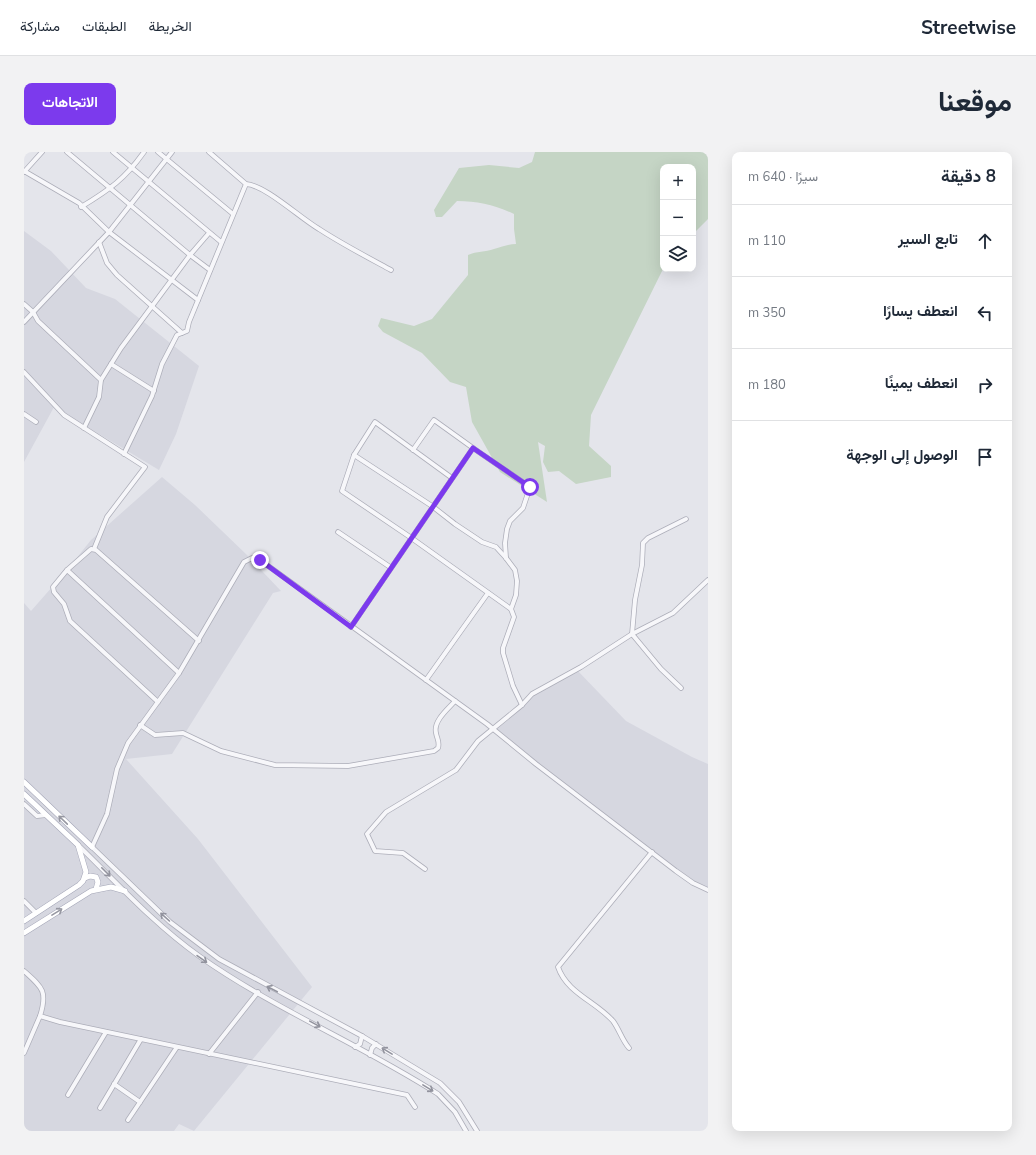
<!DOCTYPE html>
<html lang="ar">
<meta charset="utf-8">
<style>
:root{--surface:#fff;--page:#f2f2f3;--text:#1f2937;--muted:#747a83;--line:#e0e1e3;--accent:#7c3aed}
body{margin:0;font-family:"Nunito Sans",Vazirmatn,sans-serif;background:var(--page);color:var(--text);direction:rtl}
.controls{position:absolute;right:12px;top:12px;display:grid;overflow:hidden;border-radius:8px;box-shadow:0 4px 16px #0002}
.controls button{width:36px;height:36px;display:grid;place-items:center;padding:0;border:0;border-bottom:1px solid var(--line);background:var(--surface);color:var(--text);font:20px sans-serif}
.stop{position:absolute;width:12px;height:12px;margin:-9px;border:3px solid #7c3aed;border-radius:50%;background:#fff}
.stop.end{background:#7c3aed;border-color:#fff;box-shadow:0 1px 4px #0008}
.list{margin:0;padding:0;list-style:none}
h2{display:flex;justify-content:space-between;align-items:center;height:52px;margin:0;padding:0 16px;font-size:17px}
h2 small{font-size:13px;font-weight:400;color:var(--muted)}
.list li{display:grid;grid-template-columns:26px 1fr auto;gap:12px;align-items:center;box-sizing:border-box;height:72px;padding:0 16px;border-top:1px solid var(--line)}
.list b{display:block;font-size:15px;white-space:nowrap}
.list em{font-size:13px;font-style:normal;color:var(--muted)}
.icon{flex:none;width:22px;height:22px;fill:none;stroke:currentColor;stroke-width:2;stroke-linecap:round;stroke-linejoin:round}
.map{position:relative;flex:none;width:684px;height:979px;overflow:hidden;direction:ltr;border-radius:8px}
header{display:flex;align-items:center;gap:24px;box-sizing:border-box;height:56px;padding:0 20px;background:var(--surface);border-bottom:1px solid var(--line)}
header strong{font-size:19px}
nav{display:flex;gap:22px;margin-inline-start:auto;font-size:14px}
.intro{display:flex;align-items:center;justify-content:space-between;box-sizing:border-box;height:96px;padding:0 24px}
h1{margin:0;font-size:28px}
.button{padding:10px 18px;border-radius:8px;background:var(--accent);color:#fff;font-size:14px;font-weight:700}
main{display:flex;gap:24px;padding:0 24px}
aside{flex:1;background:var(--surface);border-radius:8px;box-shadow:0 4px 16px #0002}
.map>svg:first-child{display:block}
.built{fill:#d6d7e0}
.green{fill:#c5d5c5}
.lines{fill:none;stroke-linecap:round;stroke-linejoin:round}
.minor-casing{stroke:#adaeb9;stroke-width:5.5}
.major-casing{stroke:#a4a6b7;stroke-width:6}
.minor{stroke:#f7f7fa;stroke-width:4}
.major{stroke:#fff;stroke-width:5}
.oneway{stroke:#9697a1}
.oneway2{stroke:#92939e}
.route{stroke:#7c3aed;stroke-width:5}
</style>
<header>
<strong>Streetwise</strong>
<nav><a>الخريطة</a><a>الطبقات</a><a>مشاركة</a></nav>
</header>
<div class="intro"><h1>موقعنا</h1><a class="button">الاتجاهات</a></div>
<main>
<aside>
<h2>8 دقيقة<small>سيرًا · 640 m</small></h2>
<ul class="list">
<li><svg class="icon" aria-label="ahead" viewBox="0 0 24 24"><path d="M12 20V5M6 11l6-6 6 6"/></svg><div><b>تابع السير</b></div><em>110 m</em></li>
<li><svg class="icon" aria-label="left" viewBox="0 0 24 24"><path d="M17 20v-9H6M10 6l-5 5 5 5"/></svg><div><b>انعطف يسارًا</b></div><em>350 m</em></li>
<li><svg class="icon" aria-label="right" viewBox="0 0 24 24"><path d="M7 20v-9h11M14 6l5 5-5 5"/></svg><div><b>انعطف يمينًا</b></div><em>180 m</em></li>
<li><svg class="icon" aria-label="arrive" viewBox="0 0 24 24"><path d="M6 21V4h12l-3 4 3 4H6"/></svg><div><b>الوصول إلى الوجهة</b></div></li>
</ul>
</aside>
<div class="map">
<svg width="684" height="979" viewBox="0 0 684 979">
<rect width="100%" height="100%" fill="#e4e5eb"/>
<g class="built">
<path d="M0 79 27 99 62 136 91 147 175 214 152 282 135 318 30 255 0 310Z"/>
<path d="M138 325 171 353 223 403 257 439 249 441 148 602 102 607 174 687 288 835 170 979 155 972 150 979H0V451L7 459 43 418 67 388Z"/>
<path d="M552 517 602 569 668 605 684 612V738L669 731 469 576 508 542Z"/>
</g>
<path class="green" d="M511 0H684V67L669 82V15H639V117L567 263 565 294 587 314V325L552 332 535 319 524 320 519 310 521 294 514 290 523 350 476 320 448 270 442 235 426 230 398 201 359 180 354 174 357 166 390 174 408 167 444 123V103C453 99 461 100 470 97 478 95 484 92 492 92L490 77V62C471 53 454 49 433 49L418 65H412L410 58 435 16 465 13 495 16 508 10Z"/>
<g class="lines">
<defs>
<g id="minor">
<path d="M43 0 166 103 186 118"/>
<path d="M89 0 197 90"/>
<path d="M134 0 209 62"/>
<path d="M185 0 222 32C241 33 276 66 295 77 318 92 343 105 367 118"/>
<path d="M0 19 55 51 85 80 174 148"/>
<path d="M0 20 18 0"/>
<path d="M57 55C85 38 101 27 120 0"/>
<path d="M75 90 83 111 93 123 158 181"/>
<path d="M0 152 9 160 14 169 77 228"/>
<path d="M0 170 85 80 148 0"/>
<path d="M87 212 130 239"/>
<path d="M0 220 40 263 121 315 83 365 70 397"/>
<path d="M0 262 12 270"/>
<path d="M60 276 75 245 77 228 97 196 166 103 185 81"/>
<path d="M449 296 506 335 499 356 486 369 483 377 481 391 482 406"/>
<path d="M100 302 128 244 138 212 153 183 163 179 165 170 222 32"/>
<path d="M330 303 318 339 386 385 487 457"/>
<path d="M428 326 351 270 330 303 408 354 431 372 458 390 472 395 482 406 491 418 493 429 492 443 487 457 490 465 479 496V501L489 534 498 553"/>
<path d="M314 380 366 415"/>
<path d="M43 418 155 521"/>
<path d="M327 475 449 296 410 268 389 298"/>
<path d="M402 528 464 441"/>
<path d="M657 536 637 517 608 482 611 448 618 413 619 391 624 386 662 367"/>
<path d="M134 550 46 469 40 452 30 440 29 435 43 418 67 397 72 398 175 489"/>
<path d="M116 573 131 583 159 581 197 599 251 613 324 614 410 599 414 596C416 590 413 587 412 581 409 569 424 557 431 549"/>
<path d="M0 652 13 664 22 663"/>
<path d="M54 693C93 731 130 772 175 804 250 857 336 892 414 942L431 960 442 979"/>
<path d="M401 717 379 701 351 699 343 682 362 660 432 618 454 589 498 553 508 542 557 515 608 482 649 461 684 428"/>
<path d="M0 749 12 761"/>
<path d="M0 819C18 835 24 839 16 864L36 870 383 943 391 955"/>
<path d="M331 895 336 892 338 884"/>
<path d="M605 896C598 888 595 877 589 869 571 849 543 841 534 815L628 700"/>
<path d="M0 901 16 864"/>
<path d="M185 902 234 840"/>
<path d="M346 903 348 896 352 892"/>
<path d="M90 932 116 950"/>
<path d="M44 943 82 880"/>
<path d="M76 956 117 887"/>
<path d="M104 968 153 895"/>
<path d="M453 979 435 950 416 931 338 884 195 807 146 770 68 695 83 662 93 617 104 591 155 521 220 410 228 406 236 408 463 572 512 612 652 719 669 731 684 738"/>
</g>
<g id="major">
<path d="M0 630 68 695"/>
<path d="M0 642 54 693 62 720 59 729 55 733 0 769"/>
<path d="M61 726 66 724 72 725 74 730 72 737"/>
<path d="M0 781 67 739 87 735 101 739"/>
</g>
</defs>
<use href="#minor" class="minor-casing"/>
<use href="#major" class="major-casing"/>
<use href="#minor" class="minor"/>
<use href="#major" class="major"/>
</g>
<defs><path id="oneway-shaft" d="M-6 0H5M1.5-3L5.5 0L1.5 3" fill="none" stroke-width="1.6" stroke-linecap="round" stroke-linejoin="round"/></defs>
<g class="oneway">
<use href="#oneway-shaft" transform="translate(39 668) rotate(-136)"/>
<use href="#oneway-shaft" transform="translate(33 760) rotate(-32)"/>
</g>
<g class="oneway2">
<use href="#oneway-shaft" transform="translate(82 720) rotate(45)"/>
<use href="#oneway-shaft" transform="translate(141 765) rotate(-138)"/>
<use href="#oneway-shaft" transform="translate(178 807) rotate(35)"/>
<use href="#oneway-shaft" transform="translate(248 837) rotate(-152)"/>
<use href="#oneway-shaft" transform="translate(291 872) rotate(29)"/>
<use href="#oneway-shaft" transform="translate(363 899) rotate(-149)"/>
<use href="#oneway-shaft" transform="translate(404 936) rotate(31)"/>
</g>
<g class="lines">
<path class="route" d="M236 408 327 475 449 296 506 335"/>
</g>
</svg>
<div class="controls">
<button>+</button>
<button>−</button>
<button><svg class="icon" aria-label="layers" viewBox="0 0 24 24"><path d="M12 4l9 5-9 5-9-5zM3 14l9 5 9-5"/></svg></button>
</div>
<div class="stop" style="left:506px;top:335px"></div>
<div class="stop end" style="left:236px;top:408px"></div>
</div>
</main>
